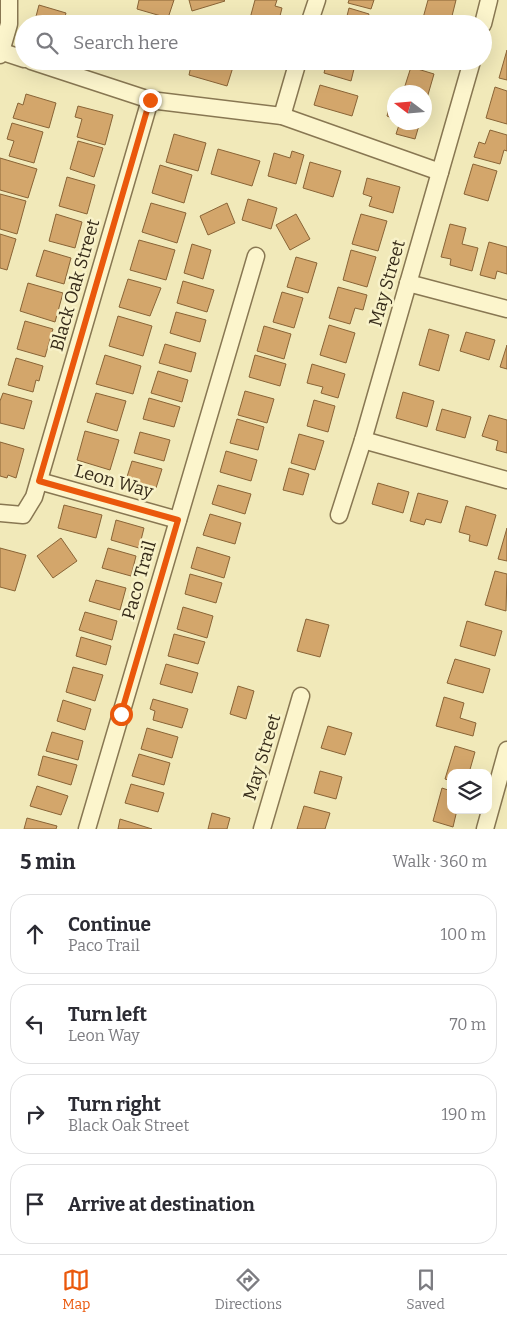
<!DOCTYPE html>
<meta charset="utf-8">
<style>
:root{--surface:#fff;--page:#f2f2f3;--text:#2b2b33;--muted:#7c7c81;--line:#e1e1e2;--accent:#ea580c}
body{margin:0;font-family:Bitter,serif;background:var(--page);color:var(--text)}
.controls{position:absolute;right:15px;bottom:15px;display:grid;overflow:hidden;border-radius:10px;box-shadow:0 5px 20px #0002}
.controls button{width:45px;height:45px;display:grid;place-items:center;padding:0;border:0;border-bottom:1px solid var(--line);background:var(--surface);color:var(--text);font:25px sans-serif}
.compass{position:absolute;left:387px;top:85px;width:45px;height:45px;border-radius:50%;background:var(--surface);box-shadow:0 5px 20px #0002;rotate:286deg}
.stop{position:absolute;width:15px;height:15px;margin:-11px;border:4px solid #ea580c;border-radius:50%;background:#fff}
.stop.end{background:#ea580c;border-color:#fff;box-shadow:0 1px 5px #0008}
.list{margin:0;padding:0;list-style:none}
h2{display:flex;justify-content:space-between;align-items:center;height:65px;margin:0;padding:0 20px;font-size:21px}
h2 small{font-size:16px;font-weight:400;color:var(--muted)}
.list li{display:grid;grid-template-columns:32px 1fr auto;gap:15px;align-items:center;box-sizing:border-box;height:80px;margin:0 10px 10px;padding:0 10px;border:1px solid var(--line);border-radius:20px}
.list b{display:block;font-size:19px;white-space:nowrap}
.list p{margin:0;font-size:16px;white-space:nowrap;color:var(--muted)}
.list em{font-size:16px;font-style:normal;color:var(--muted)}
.icon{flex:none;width:28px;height:28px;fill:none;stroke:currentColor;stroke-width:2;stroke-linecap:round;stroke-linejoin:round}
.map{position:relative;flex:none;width:507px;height:829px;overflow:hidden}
.search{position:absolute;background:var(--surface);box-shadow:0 5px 20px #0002;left:15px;right:15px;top:15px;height:55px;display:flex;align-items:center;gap:12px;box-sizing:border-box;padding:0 18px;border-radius:28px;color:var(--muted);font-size:19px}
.sheet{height:425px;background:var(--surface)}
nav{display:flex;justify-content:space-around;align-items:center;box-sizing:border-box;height:70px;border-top:1px solid var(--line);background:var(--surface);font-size:14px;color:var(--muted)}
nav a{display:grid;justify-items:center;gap:2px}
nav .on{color:var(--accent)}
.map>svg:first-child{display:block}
.building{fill:#d3a66b;stroke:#896436}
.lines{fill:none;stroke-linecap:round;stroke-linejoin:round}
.minor-casing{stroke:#887752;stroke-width:19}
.minor{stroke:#fcf5cc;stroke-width:16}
.route{stroke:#ea580c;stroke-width:6}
.labels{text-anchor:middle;stroke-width:5;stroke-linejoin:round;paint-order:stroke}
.street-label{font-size:18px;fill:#362b19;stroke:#f8f2c9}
</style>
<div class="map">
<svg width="507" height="829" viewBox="0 0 507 829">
<rect width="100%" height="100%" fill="#f1e9b9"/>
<g class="building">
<path d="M139 0H174L168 18 137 9Z"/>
<path d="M189 0H224L225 1 192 11Z"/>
<path d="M255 0H277L275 6 282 8 278 24H255L249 22Z"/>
<path d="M349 0H374L371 9 348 3Z"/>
<path d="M428 0H456L450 24H442L423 18Z"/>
<path d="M39 5 66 13 63 24H34Z"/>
<path d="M349 8 369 14 366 24H345Z"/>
<path d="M83 16 102 21 101 24H81Z"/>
<path d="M507 50V80L499 78Z"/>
<path d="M192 61H226L234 64 227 86 189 75Z"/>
<path d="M327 61H356L351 81 324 73Z"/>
<path d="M412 61H436L434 68Z"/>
<path d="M411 67 434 74 425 105 424 92H403Z"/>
<path d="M320 85 358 96 352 116 314 105Z"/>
<path d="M495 87 507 91V124L486 118Z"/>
<path d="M26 94 56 103 49 128 13 118 18 103 23 105Z"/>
<path d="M391 101H394V119L387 116Z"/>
<path d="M78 106 113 115 105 145 77 137 82 119 75 117Z"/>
<path d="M400 122H420L415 139 396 134Z"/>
<path d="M12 123 43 132 34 163 9 156 14 141 7 139Z"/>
<path d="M490 130 507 135V151L504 150 500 164 474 157 479 142 485 144Z"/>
<path d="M174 134 206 143 198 171 166 162Z"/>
<path d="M78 141 103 148 94 177 70 169Z"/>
<path d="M218 149 260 161 252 186 211 174Z"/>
<path d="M292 151 304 155 296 184 268 176 274 153 290 158Z"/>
<path d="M0 158 37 169 28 198 0 190Z"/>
<path d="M310 162 341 171 333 197 303 188Z"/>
<path d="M473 164 497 171 488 201 464 194Z"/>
<path d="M160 165 192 175 184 203 152 193Z"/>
<path d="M67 177 95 185 87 214 59 206Z"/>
<path d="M367 178 400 187 393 213 369 206 372 197 363 194Z"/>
<path d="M0 194 26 201 17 234 0 229Z"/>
<path d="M248 199 277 208 271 229 242 220Z"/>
<path d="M151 203 186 213 177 243 142 232Z"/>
<path d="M227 203 235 223 208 235 200 216Z"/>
<path d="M56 214 82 222 75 248 49 241Z"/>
<path d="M296 214 310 239 290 250 276 225Z"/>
<path d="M361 214 387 221 378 251 352 244Z"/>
<path d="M450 224 466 228 462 244 478 248 472 271 450 265 451 259 441 257Z"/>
<path d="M0 234 16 239 7 270 0 268Z"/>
<path d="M139 240 175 250 166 280 130 270Z"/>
<path d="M489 242 507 247V274L497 271 495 279 480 275Z"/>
<path d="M192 244 211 250 203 279 184 273Z"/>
<path d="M44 250 71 258 64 284 36 276Z"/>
<path d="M351 250 376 257 367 287 343 280Z"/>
<path d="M296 257 317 263 308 293 287 287Z"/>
<path d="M128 279 161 288 150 316 119 307Z"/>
<path d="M183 281 214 290 207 312 177 303Z"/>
<path d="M28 283 63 293 55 322 20 311Z"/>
<path d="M338 287 367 295 363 310 355 308 350 324 329 318Z"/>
<path d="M282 292 303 298 294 328 273 322Z"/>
<path d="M176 312 206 320 200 342 170 333Z"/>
<path d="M118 316 152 326 143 356 109 346Z"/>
<path d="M25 321 53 329 45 357 17 349Z"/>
<path d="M329 325 355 333 346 363 320 355Z"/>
<path d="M264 326 291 334 284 359 257 351Z"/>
<path d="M429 329 449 335 439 371 419 365Z"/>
<path d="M466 332 495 340 489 360 460 351Z"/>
<path d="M165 344 196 353 191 372 159 363Z"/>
<path d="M507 345V369L500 367Z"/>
<path d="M105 355 141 366 133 394 96 384Z"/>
<path d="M255 355 286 364 280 386 249 377Z"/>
<path d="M16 358 43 366 39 381 36 380 33 392 8 385Z"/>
<path d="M312 364 345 374 338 398 321 393 323 387 307 383Z"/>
<path d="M158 371 188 380 182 402 151 393Z"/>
<path d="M245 391 274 399 267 423 238 415Z"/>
<path d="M403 392 434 401 427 427 396 418Z"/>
<path d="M3 393 32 401 24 429 0 423V401Z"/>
<path d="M96 393 126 401 117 431 87 422Z"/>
<path d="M149 398 180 407 174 427 143 419Z"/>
<path d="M314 400 335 406 328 432 307 426Z"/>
<path d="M442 409 471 417 465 438 436 430Z"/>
<path d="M489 415 507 420V453L496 450 498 441 482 436Z"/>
<path d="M237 419 264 427 258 450 230 443Z"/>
<path d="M85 431 119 440 110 470 77 460Z"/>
<path d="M140 432 170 440 164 461 134 453Z"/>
<path d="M299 434 324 441 315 470 291 463Z"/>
<path d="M0 442 24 449 16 478 8 475 7 478 0 476Z"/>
<path d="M226 451 257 460 251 481 220 472Z"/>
<path d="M132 461 162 469 156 488 126 480Z"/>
<path d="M289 468 309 474 303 495 283 490Z"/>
<path d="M378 483 409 492 403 513 372 504Z"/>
<path d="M218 485 251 494 245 514 212 504Z"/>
<path d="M418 493 448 501 441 523 426 519 424 525 410 521Z"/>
<path d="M64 505 102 515 96 538 58 528Z"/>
<path d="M466 506 496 515 487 546 469 541 470 535 459 532Z"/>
<path d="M210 514 241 523 235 544 203 535Z"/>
<path d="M116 520 144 528 139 548 111 540Z"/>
<path d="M507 528V561L498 559Z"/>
<path d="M61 538 77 561 53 578 37 556Z"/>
<path d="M197 547 230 557 224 578 191 568Z"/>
<path d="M0 548 26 555 15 591 0 587Z"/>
<path d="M108 548 136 556 131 576 102 568Z"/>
<path d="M495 571 507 574 506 611 485 605Z"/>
<path d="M190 574 222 583 216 603 185 594Z"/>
<path d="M96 580 126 588 120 610 89 601Z"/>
<path d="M183 607 213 616 207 638 177 629Z"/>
<path d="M85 612 117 621 112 640 79 630Z"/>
<path d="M306 619 329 625 320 657 297 651Z"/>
<path d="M467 621 502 631 495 656 460 646Z"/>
<path d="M174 634 205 642 198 664 168 656Z"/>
<path d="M81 637 111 646 106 665 76 656Z"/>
<path d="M455 659 490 669 483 693 447 683Z"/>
<path d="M166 664 198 673 192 693 160 684Z"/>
<path d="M73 667 103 675 95 701 66 692Z"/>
<path d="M238 686 254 691 246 719 230 714Z"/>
<path d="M444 697 464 703 460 718 476 723 473 736 436 726Z"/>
<path d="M153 699 188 709 182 728 153 720 155 711 150 709Z"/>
<path d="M63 700 91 709 85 730 57 721Z"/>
<path d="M328 726 352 733 345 755 321 748Z"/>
<path d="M147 728 178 737 172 758 141 749Z"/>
<path d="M52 732 83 741 78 760 46 751Z"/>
<path d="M455 746 475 752 469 773H451V781L445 779Z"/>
<path d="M139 754 170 763 164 785 132 776Z"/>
<path d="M43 756 77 765 71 785 38 775Z"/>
<path d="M320 771 342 777 336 799 314 793Z"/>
<path d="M131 784 164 793 158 812 125 803Z"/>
<path d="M37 786 68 796 61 815 30 806Z"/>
<path d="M442 788 451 791V810H457L453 827 433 821Z"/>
<path d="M304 806 330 813 325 829H297Z"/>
<path d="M212 813 230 818 227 829H208Z"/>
<path d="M27 818 57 826 56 829H24Z"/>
<path d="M120 819 152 829H118Z"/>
</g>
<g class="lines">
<defs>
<g id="minor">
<path d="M309 24 317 0"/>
<path d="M483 24 489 0"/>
<path d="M0 51 24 59"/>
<path d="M0 55 9 24V0"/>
<path d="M31 61 150 100 282 116 440 172"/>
<path d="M282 116 298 61"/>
<path d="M408 283 507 309"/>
<path d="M363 440 507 480"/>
<path d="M39 481 178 520"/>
<path d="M0 513 23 515 34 497 150 100"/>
<path d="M339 515 363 440 472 61"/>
<path d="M87 829 256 256"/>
<path d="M262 829 301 696"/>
<path d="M485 829 507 750"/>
</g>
</defs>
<use href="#minor" class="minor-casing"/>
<use href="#minor" class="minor"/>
</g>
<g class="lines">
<path class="route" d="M121 714 178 520 39 481 150 100"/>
</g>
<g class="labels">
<g class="street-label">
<text transform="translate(387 283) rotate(-74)" y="6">May Street</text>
<text transform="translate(75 285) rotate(-74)" y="6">Black Oak Street</text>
<text transform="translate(114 481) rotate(16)" y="6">Leon Way</text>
<text transform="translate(139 580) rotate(-74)" y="6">Paco Trail</text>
<text transform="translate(262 757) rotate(-73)" y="6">May Street</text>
</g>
</g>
</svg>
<div class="controls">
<button><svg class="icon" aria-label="layers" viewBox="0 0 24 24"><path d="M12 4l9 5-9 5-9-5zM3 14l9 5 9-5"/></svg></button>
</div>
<svg class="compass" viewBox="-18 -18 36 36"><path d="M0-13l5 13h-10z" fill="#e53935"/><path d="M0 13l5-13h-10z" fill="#7c7c81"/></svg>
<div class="stop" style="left:121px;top:714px"></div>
<div class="stop end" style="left:150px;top:100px"></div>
<div class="search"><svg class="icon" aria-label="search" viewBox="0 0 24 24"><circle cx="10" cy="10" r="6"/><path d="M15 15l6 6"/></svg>Search here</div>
</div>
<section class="sheet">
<h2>5 min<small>Walk · 360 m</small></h2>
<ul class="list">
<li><svg class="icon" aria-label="ahead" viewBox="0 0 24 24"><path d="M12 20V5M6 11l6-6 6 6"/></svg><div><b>Continue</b><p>Paco Trail</p></div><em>100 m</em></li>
<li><svg class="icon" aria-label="left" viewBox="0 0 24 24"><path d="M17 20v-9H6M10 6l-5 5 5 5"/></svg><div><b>Turn left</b><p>Leon Way</p></div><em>70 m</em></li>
<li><svg class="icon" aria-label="right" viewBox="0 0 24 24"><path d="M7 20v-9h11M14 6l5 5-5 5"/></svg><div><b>Turn right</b><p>Black Oak Street</p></div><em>190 m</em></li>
<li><svg class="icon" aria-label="arrive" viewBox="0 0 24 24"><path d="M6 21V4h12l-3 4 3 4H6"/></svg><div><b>Arrive at destination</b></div></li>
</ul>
</section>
<nav>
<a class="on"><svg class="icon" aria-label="map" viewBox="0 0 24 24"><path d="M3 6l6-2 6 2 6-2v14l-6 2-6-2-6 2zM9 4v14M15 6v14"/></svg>Map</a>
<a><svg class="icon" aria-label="directions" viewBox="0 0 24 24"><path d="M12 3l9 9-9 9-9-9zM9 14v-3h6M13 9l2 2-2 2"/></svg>Directions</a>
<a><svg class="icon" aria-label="saved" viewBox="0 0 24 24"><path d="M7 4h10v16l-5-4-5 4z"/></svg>Saved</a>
</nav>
